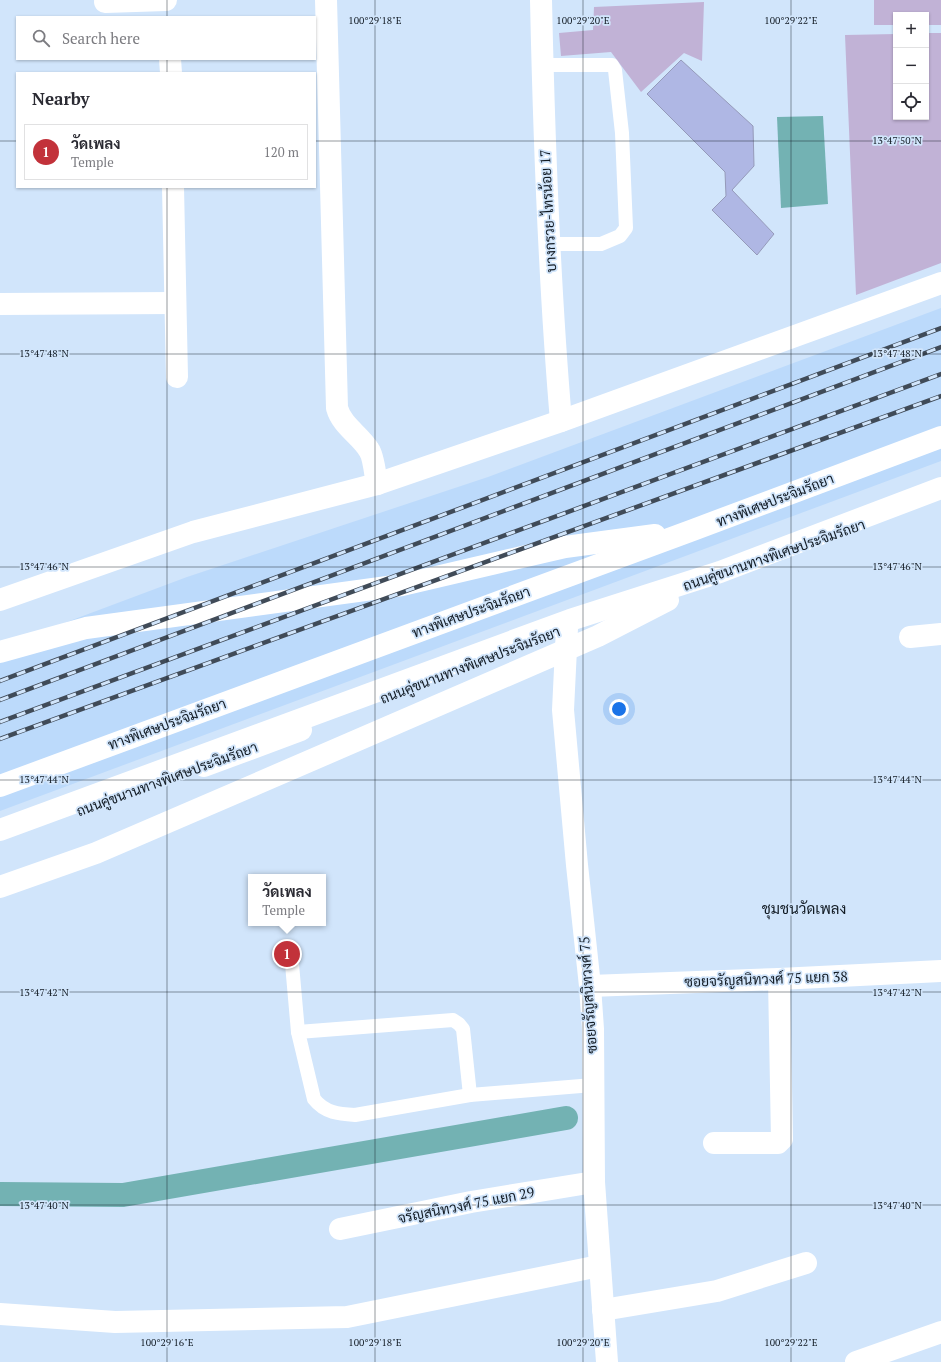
<!DOCTYPE html>
<meta charset="utf-8">
<style>
:root{--surface:#fff;--page:#f2f2f3;--text:#2b2b33;--muted:#7c7c81;--line:#e1e1e2;--accent:#c2323a}
body{margin:0;font-family:"PT Serif",Sarabun,serif;background:var(--page);color:var(--text)}
.controls{position:absolute;right:12px;top:12px;display:grid;overflow:hidden;border-radius:0px;box-shadow:0 1px 3px #0004}
.controls button{width:36px;height:36px;display:grid;place-items:center;padding:0;border:0;border-bottom:1px solid var(--line);background:var(--surface);color:var(--text);font:20px sans-serif}
.you{position:absolute;left:619px;top:709px;width:14px;height:14px;margin:-10px;border:3px solid #fff;border-radius:50%;background:#1a73e8;box-shadow:0 0 0 6px #1a73e833}
.badge{display:grid;place-items:center;width:26px;height:26px;border-radius:50%;background:var(--accent);color:#fff;font-size:13px;font-weight:700}
.pin{position:absolute;translate:-50% -50%;border:2px solid #fff;box-shadow:0 1px 4px #0006}
.popup{position:absolute;left:248px;top:874px;width:78px;height:52px;box-sizing:border-box;display:grid;place-content:center;border-radius:0px;background:var(--surface);filter:drop-shadow(0 1px 3px #0005);font-size:13px;white-space:nowrap;color:var(--muted)}
.popup b{font-size:15px;color:var(--text)}
.popup::after{content:'';position:absolute;left:50%;top:100%;margin-left:-8px;border:8px solid transparent;border-top-color:var(--surface)}
.list{margin:0;padding:0;list-style:none}
h2{display:flex;justify-content:space-between;align-items:center;height:52px;margin:0;padding:0 16px;font-size:17px}
h2 small{font-size:13px;font-weight:400;color:var(--muted)}
.list li{display:grid;grid-template-columns:26px 1fr auto;gap:12px;align-items:center;box-sizing:border-box;height:56px;margin:0 8px 8px;padding:0 8px;border:1px solid var(--line);border-radius:0px}
.list b{display:block;font-size:15px;white-space:nowrap}
.list p{margin:0;font-size:13px;white-space:nowrap;color:var(--muted)}
.list em{font-size:13px;font-style:normal;color:var(--muted)}
.icon{flex:none;width:22px;height:22px;fill:none;stroke:currentColor;stroke-width:2;stroke-linecap:round;stroke-linejoin:round}
.map{position:relative;flex:none;width:941px;height:1362px;overflow:hidden}
.search{position:absolute;background:var(--surface);box-shadow:0 1px 3px #0004;left:16px;top:16px;width:300px;height:44px;display:flex;align-items:center;gap:10px;box-sizing:border-box;padding:0 14px;border-radius:0px;color:var(--muted);font-size:15px}
.panel{position:absolute;background:var(--surface);box-shadow:0 1px 3px #0004;left:16px;top:72px;width:300px;height:116px;border-radius:0px}
.map>svg:first-child{display:block}
.built{fill:#bcdafb}
.green{fill:#c1b2d6}
.water{fill:#73b2b3}
.lines{fill:none;stroke-linecap:round;stroke-linejoin:round}
.canal{stroke:#73b2b3;stroke-width:24}
.building{fill:#afb7e4;stroke:#959ab9}
.service{stroke:#fff;stroke-width:14}
.minor{stroke:#fff;stroke-width:22}
.tertiary{stroke:#fff;stroke-width:22}
.secondary{stroke:#fff;stroke-width:22}
.motorway{stroke:#fff;stroke-width:22}
.rail-casing{stroke:#404b58;stroke-width:4.5}
.rail{stroke:#d1e5fb;stroke-width:3;stroke-dasharray:9;stroke-linecap:butt}
.ticks{fill:none;stroke:#121b24;stroke-width:1;stroke-opacity:0.45}
.labels{text-anchor:middle;stroke-width:3.5;stroke-linejoin:round;paint-order:stroke}
.street-label{font-size:14px;fill:#121b24;stroke:#d1e5fb}
.neighbourhood-label{font-size:15px;fill:#121b24;stroke:#d1e5fb}
.ticks-label{font-size:10px;text-anchor:middle;fill:#121b24;stroke:#d1e5fb;stroke-width:3.5;stroke-linejoin:round;paint-order:stroke}
</style>
<div class="map">
<svg width="941" height="1362" viewBox="0 0 941 1362">
<rect width="100%" height="100%" fill="#d1e5fb"/>
<path class="built" d="M941 308V461L0 811V647L187 577 488 477Z"/>
<g class="green">
<path d="M874 0H941V25H926V15H896V25H874Z"/>
<path d="M704 2 702 61 684 53 641 92 611 52 561 56 559 33 593 30 594 7Z"/>
<path d="M926 33H941V263L856 295 845 35 896 34V117H926Z"/>
</g>
<path class="water" d="M823 116 828 204 781 208 777 117Z"/>
<g class="lines">
<path class="canal" d="M0 1194 123 1195 566 1118"/>
</g>
<path class="building" d="M681 60 753 126 754 166 732 190 774 234 757 255 712 210 726 196 725 172 647 94Z"/>
<g class="lines">
<g class="service">
<path d="M543 65H612L615 70 622 133 626 228 620 236 601 244H550"/>
<path d="M292 964 298 1032 314 1099C325 1113 339 1114 355 1115L470 1095 593 1085"/>
<path d="M298 1032 453 1020 459 1024 463 1029 470 1095"/>
</g>
<g class="minor">
<path d="M326 0 337 408C342 426 360 435 369 450 374 457 375 475 377 484"/>
<path d="M105 2 166 0"/>
<path d="M170 59 171 73"/>
<path d="M173 187 177 377"/>
<path d="M0 304 175 303"/>
<path d="M910 637 941 634"/>
<path d="M590 986 779 979 941 971"/>
<path d="M714 1143H778L782 1139 779 979"/>
<path d="M340 1229 471 1202 594 1182"/>
<path d="M603 1310 717 1291 806 1263"/>
<path d="M0 1314 115 1322 347 1317 599 1266"/>
<path d="M856 1362 941 1332"/>
</g>
<g class="tertiary">
<path d="M541 0C544 141 549 281 561 421"/>
<path d="M567 628 563 710 577 865 590 986 593 1029 594 1182 607 1362"/>
</g>
<g class="secondary">
<path d="M0 600 193 532 377 484 561 421 941 283"/>
<path d="M204 766 301 730"/>
</g>
<g class="motorway">
<path d="M0 652 86 628 402 585 565 547 655 535"/>
<path d="M0 786 693 530 941 437"/>
<path d="M0 830 570 620 720 572 941 488"/>
<path d="M0 887 96 853 254 785 598 636 668 600"/>
</g>
<defs>
<g id="rail">
<path d="M0 681 941 328"/>
<path d="M0 700 941 347"/>
<path d="M0 722 941 374"/>
<path d="M0 739 941 396"/>
</g>
</defs>
<use href="#rail" class="rail-casing"/>
<use href="#rail" class="rail"/>
</g>
<path class="ticks" d="M167 0V17M375 0V1362M583 0V1362M791 0V1362M167 59V73M0 141H17M315 141H941M167 187V1362M0 354H941M0 567H941M0 780H941M0 992H941M0 1205H941"/>
<g class="labels">
<g class="street-label">
<text transform="translate(548 211) rotate(-93)" y="5">บางกรวย-ไทรน้อย 17</text>
<text transform="translate(775 500) rotate(-21)" y="5">ทางพิเศษประจิมรัถยา</text>
<text transform="translate(774 555) rotate(-19)" y="5">ถนนคู่ขนานทางพิเศษประจิมรัถยา</text>
<text transform="translate(471 612) rotate(-20)" y="5">ทางพิเศษประจิมรัถยา</text>
<text transform="translate(470 665) rotate(-21)" y="5">ถนนคู่ขนานทางพิเศษประจิมรัถยา</text>
<text transform="translate(167 724) rotate(-20)" y="5">ทางพิเศษประจิมรัถยา</text>
<text transform="translate(167 779) rotate(-20)" y="5">ถนนคู่ขนานทางพิเศษประจิมรัถยา</text>
<text transform="translate(766 979) rotate(-2)" y="5">ซอยจรัญสนิทวงศ์ 75 แยก 38</text>
<text transform="translate(588 995) rotate(-94)" y="5">ซอยจรัญสนิทวงศ์ 75</text>
<text transform="translate(466 1205) rotate(-11)" y="5">จรัญสนิทวงศ์ 75 แยก 29</text>
</g>
<g class="neighbourhood-label">
<text x="804" y="914">ชุมชนวัดเพลง</text>
</g>
</g>
<g class="ticks-label">
<text x="375" y="24">100°29'18"E</text>
<text x="583" y="24">100°29'20"E</text>
<text x="791" y="24">100°29'22"E</text>
<text x="897" y="144">13°47'50"N</text>
<text x="44" y="357">13°47'48"N</text>
<text x="897" y="357">13°47'48"N</text>
<text x="44" y="570">13°47'46"N</text>
<text x="897" y="570">13°47'46"N</text>
<text x="44" y="783">13°47'44"N</text>
<text x="897" y="783">13°47'44"N</text>
<text x="44" y="996">13°47'42"N</text>
<text x="897" y="996">13°47'42"N</text>
<text x="44" y="1209">13°47'40"N</text>
<text x="897" y="1209">13°47'40"N</text>
<text x="167" y="1346">100°29'16"E</text>
<text x="375" y="1346">100°29'18"E</text>
<text x="583" y="1346">100°29'20"E</text>
<text x="791" y="1346">100°29'22"E</text>
</g>
</svg>
<div class="controls">
<button>+</button>
<button>−</button>
<button><svg class="icon" aria-label="locate" viewBox="0 0 24 24"><circle cx="12" cy="12" r="6"/><path d="M12 2v4M12 18v4M2 12h4M18 12h4"/></svg></button>
</div>
<div class="you"></div>
<div class="pin badge" style="left:287px;top:954px">1</div>
<div class="popup"><b>วัดเพลง</b>Temple</div>
<div class="search"><svg class="icon" aria-label="search" viewBox="0 0 24 24"><circle cx="10" cy="10" r="6"/><path d="M15 15l6 6"/></svg>Search here</div>
<section class="panel">
<h2>Nearby<small></small></h2>
<ul class="list">
<li><span class="badge">1</span><div><b>วัดเพลง</b><p>Temple</p></div><em>120 m</em></li>
</ul>
</section>
</div>
